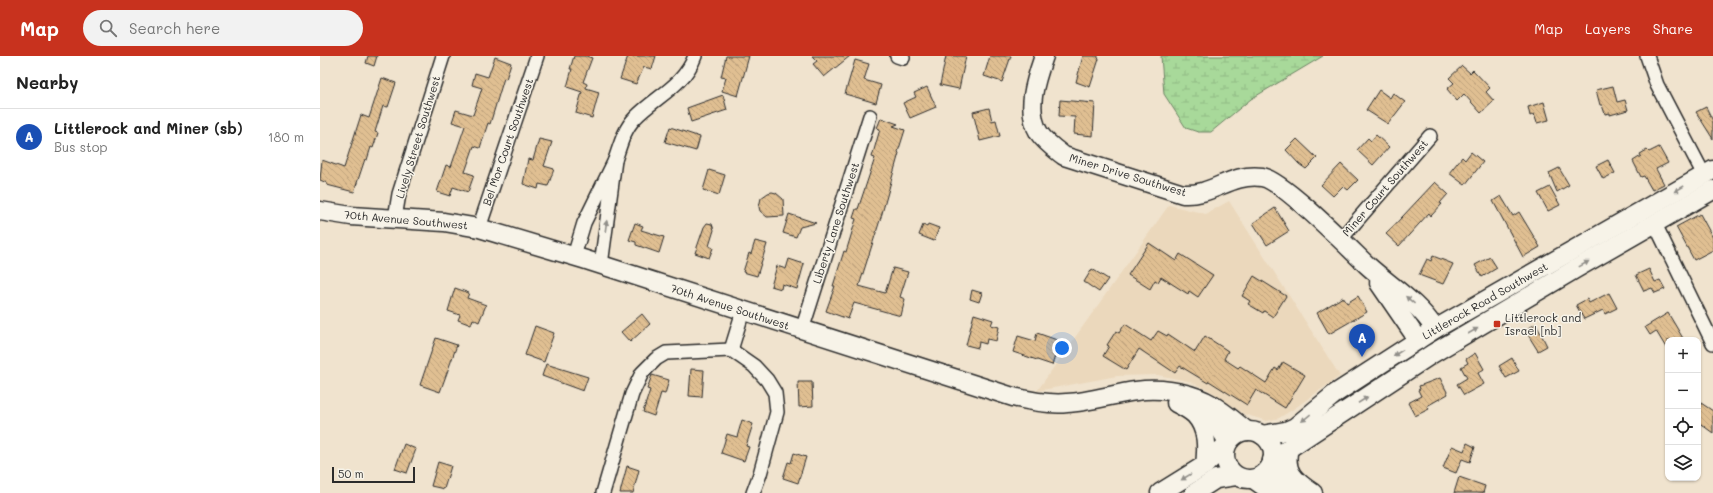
<!DOCTYPE html>
<meta charset="utf-8">
<style>
:root{--surface:#fff;--page:#f2f2f2;--text:#222;--muted:#767676;--line:#e0e0e0;--accent:#c8321e}
body{margin:0;font-family:Mali,sans-serif;background:var(--page);color:var(--text)}
.controls{position:absolute;right:12px;bottom:12px;display:grid;overflow:hidden;border-radius:8px;box-shadow:0 1px 3px #0004}
.controls button{width:36px;height:36px;display:grid;place-items:center;padding:0;border:0;border-bottom:1px solid var(--line);background:var(--surface);color:var(--text);font:20px sans-serif}
.scale{position:absolute;left:12px;bottom:10px;width:83px;box-sizing:border-box;padding-left:4px;border:2px solid #2b2b2b;border-top:0;font-size:11px;line-height:14px;white-space:nowrap;color:#2b2b2b;-webkit-text-stroke:3px #f7f3e8;paint-order:stroke}
.you{position:absolute;left:742px;top:292px;width:14px;height:14px;margin:-10px;border:3px solid #fff;border-radius:50%;background:#1a73e8;box-shadow:0 0 0 6px #1a73e833}
.badge{display:grid;place-items:center;width:26px;height:26px;border-radius:50%;background:var(--accent);color:#fff;font-size:13px;font-weight:700}
.pin{position:absolute;translate:-50% -33px;filter:drop-shadow(0 1px 2px #0008)}
.pin::after{content:'';position:absolute;top:21px;width:14px;height:12px;background:inherit;clip-path:polygon(0 0,100% 0,50% 100%)}
.list{margin:0;padding:0;list-style:none}
h2{display:flex;justify-content:space-between;align-items:center;height:52px;margin:0;padding:0 16px;font-size:17px}
h2 small{font-size:13px;font-weight:400;color:var(--muted)}
.list li{display:grid;grid-template-columns:26px 1fr auto;gap:12px;align-items:center;box-sizing:border-box;height:56px;padding:0 16px;border-top:1px solid var(--line)}
.list b{display:block;font-size:15px;white-space:nowrap}
.list p{margin:0;font-size:13px;white-space:nowrap;color:var(--muted)}
.list em{font-size:13px;font-style:normal;color:var(--muted)}
.icon{flex:none;width:22px;height:22px;fill:none;stroke:currentColor;stroke-width:2;stroke-linecap:round;stroke-linejoin:round}
.map{position:relative;flex:none;width:1393px;height:437px;overflow:hidden}
header{display:flex;align-items:center;gap:24px;box-sizing:border-box;height:56px;padding:0 20px;background:var(--accent);color:#fff}
header strong{font-size:19px}
nav{display:flex;gap:22px;margin-inline-start:auto;font-size:14px}
.search{width:280px;height:36px;background:var(--page);display:flex;align-items:center;gap:10px;box-sizing:border-box;padding:0 14px;border-radius:22px;color:var(--muted);font-size:15px}
main{display:flex}
aside{flex:1;background:var(--surface)}
.map>svg:first-child{display:block}
.built{fill:#ebd8bc}
.wetland{fill:url(#wetland-marsh);stroke:#6a8262}
.building{fill:url(#building-back-hatch);stroke:#2b2b2b}
.lines{fill:none;stroke-linecap:round;stroke-linejoin:round}
.street-casing{stroke:#2b2b2b;stroke-width:16}
.secondary-casing{stroke:#2b2b2b;stroke-width:21}
.street{stroke:#f7f3e8;stroke-width:13}
.secondary{stroke:#f7f3e8;stroke-width:18}
.oneway{fill:#918f8a}
.poi-dot{fill:#c8321e;stroke:#f7f3e8;stroke-width:1.5}
.labels{text-anchor:middle;stroke-width:3;stroke-linejoin:round;paint-order:stroke}
.street-label{font-size:11px;fill:#2b2b2b;stroke:#f7f3e8}
.poi-label{font-size:11px;fill:#2b2b2b;stroke:#f7f3e8;text-anchor:start}
</style>
<header>
<strong>Map</strong>
<div class="search"><svg class="icon" aria-label="search" viewBox="0 0 24 24"><circle cx="10" cy="10" r="6"/><path d="M15 15l6 6"/></svg>Search here</div>
<nav><a>Map</a><a>Layers</a><a>Share</a></nav>
</header>
<main>
<aside>
<h2>Nearby<small></small></h2>
<ul class="list">
<li><span class="badge" style="background:#1a4fb4">A</span><div><b>Littlerock and Miner (sb)</b><p>Bus stop</p></div><em>180 m</em></li>
</ul>
</aside>
<div class="map">
<svg width="1393" height="437" viewBox="0 0 1393 437">
<defs>
<pattern id="wetland-marsh" width="20" height="14" patternUnits="userSpaceOnUse"><rect width="20" height="14" fill="#a8d99a"/><path d="M1 5h8M5 5V1M11 12h8M15 12V8" fill="none" stroke="#91ba85"/></pattern>
<pattern id="building-back-hatch" width="6" height="6" patternUnits="userSpaceOnUse"><rect width="6" height="6" fill="#e0bf92"/><path d="M-1 5l2 2M0 0l6 6M5-1l2 2" fill="none" stroke="#c0a47e"/></pattern>
</defs>
<rect width="100%" height="100%" fill="#f0e3ce"/>
<filter id="ink" filterUnits="userSpaceOnUse"><feTurbulence type="fractalNoise" baseFrequency=".025" numOctaves="2"/><feDisplacementMap in="SourceGraphic" scale="8" xChannelSelector="R" yChannelSelector="G"/><feConvolveMatrix kernelMatrix="1 2 1 2 8 2 1 2 1" color-interpolation-filters="sRGB"/></filter>
<g filter="url(#ink)">
<path class="built" d="M909 145 1020 320 972 354 959 362 947 365 924 358 889 334 868 325 838 319 797 320 717 335 849 149 886 158Z"/>
<path class="wetland" d="M841 0H1003L931 43 891 76H878L866 72 844 38Z"/>
<g class="building">
<path d="M48 0H57L54 10 46 7Z"/>
<path d="M254 0H266L272 2 263 26 267 28 266 32 279 36 272 62 256 57 262 36 247 31 252 13H250Z"/>
<path d="M308 0H336L332 13 324 11 316 28 300 23Z"/>
<path d="M406 0H429L418 40 402 35 406 22 401 21Z"/>
<path d="M492 0H530L504 21 493 8 497 5Z"/>
<path d="M626 0H646L639 33 620 29Z"/>
<path d="M670 0H691L682 26 664 20Z"/>
<path d="M763 0H778V2L779 3 770 31 756 26Z"/>
<path d="M175 1 191 7 186 23 184 22 170 68 168 67 160 92 154 90 145 116 154 119 148 136 133 131 130 140 117 136 126 109 131 111 145 70 132 66 136 54 153 59 162 32 152 29 155 17 168 21Z"/>
<path d="M535 4 549 8 544 24 561 29 556 47 525 38Z"/>
<path d="M1142 10 1150 17 1153 14 1170 32 1166 36 1174 45 1161 57 1144 38 1137 45 1127 33 1134 27 1129 22Z"/>
<path d="M62 22 76 27 68 51 63 50 55 76 58 77 53 92 51 91 47 104 45 103 34 136 7 129V127L0 124 2 104 24 112 41 59 49 62Z"/>
<path d="M1293 30 1297 46 1305 44 1308 54 1290 59V57L1285 58 1282 49H1280L1276 34Z"/>
<path d="M607 31 616 51 590 62 583 47 596 41 594 37Z"/>
<path d="M1059 34 1070 42 1073 37 1085 46 1068 68 1046 54Z"/>
<path d="M403 39 407 54 371 66 367 52Z"/>
<path d="M740 44 775 47 773 80 754 78 755 61 739 60Z"/>
<path d="M1224 46 1229 64 1217 67 1214 58 1210 60 1208 51Z"/>
<path d="M1386 51 1393 65V83L1376 56Z"/>
<path d="M669 52 672 65 676 64 680 80 660 85 653 56Z"/>
<path d="M561 62 578 68 573 70 585 74 578 96 579 97 561 161 539 230 565 237 573 212 588 216 580 241 585 243 581 260 534 247 528 263 506 255 515 230H513L524 195 526 196 536 163 533 162 536 153H538L555 102 552 101 560 73 557 72Z"/>
<path d="M350 71 380 81 376 95 345 86Z"/>
<path d="M1056 79 1069 91 1053 109 1037 94 1048 82 1051 85Z"/>
<path d="M219 83 232 86 224 110 234 113 228 130 219 128 218 133 203 128 208 103 213 104Z"/>
<path d="M977 83 997 102 986 113 979 108 966 94Z"/>
<path d="M1339 91 1348 107 1336 113 1344 128 1332 134 1324 120 1321 121 1313 105 1321 100 1320 98 1327 94 1329 96Z"/>
<path d="M1151 96 1163 106 1145 129 1129 117 1142 101 1145 104Z"/>
<path d="M1288 104 1295 117 1283 123 1276 110Z"/>
<path d="M1021 108 1038 124 1028 134 1023 130 1013 140 1001 129Z"/>
<path d="M1239 112 1249 129 1237 136 1229 117Z"/>
<path d="M389 114 405 119 399 139 383 134Z"/>
<path d="M1115 126 1128 138 1120 147 1122 148 1111 160 1109 157 1079 190 1066 178Z"/>
<path d="M1230 131 1240 149 1228 155 1218 137Z"/>
<path d="M452 136 456 137 463 143 464 160 447 161 440 155 439 151 441 142 448 137Z"/>
<path d="M1181 140 1193 160 1199 156 1220 191 1203 201 1173 145Z"/>
<path d="M955 152 969 175 947 189 933 167Z"/>
<path d="M469 158 496 167 480 171 476 181 463 177Z"/>
<path d="M1380 158 1393 182V194L1374 204 1356 171Z"/>
<path d="M315 167 323 170 321 174 344 181 339 197 316 189V186L309 184Z"/>
<path d="M387 167 392 168 394 174 389 190 393 192 389 202 375 197 384 171Z"/>
<path d="M608 168 619 172 614 185 599 179 603 169 607 171Z"/>
<path d="M435 185 447 188 437 220 423 216 429 197 431 198Z"/>
<path d="M829 187 856 205 860 198 893 219 878 241 869 235 868 238 841 221 838 226 835 224 830 233 808 219Z"/>
<path d="M1113 200 1133 208 1123 228 1099 219 1107 203 1111 205Z"/>
<path d="M1170 201 1177 212 1162 221 1155 209Z"/>
<path d="M469 203 484 208 477 233 462 228 461 233 451 230 457 210 466 213Z"/>
<path d="M772 213 788 223 779 236 764 226Z"/>
<path d="M1329 213 1335 226 1340 224 1345 233 1335 237 1332 232 1324 235 1316 219Z"/>
<path d="M934 220 966 240 953 261 944 255 943 257 928 248 930 245 922 240Z"/>
<path d="M135 232 149 237 147 242 166 249 159 266 153 263 151 269 138 264 140 259 128 255Z"/>
<path d="M652 234 662 237 659 246 650 243Z"/>
<path d="M1289 237 1297 252 1285 258 1283 254 1264 263 1256 249 1267 243 1269 247Z"/>
<path d="M1038 240 1047 256 1009 278 997 257 1023 241 1027 247Z"/>
<path d="M1348 257 1364 284H1348V295L1336 275 1330 279 1325 271Z"/>
<path d="M322 258 330 268 310 286 301 276Z"/>
<path d="M654 258 673 264 671 269 679 271 676 285 667 283 666 288 659 286 658 292 646 289Z"/>
<path d="M805 268 831 285 838 275 847 280 848 278 875 296 885 280 908 295 904 303 918 312 920 310 946 327 955 312 958 314 963 306 985 319 965 352 936 334 927 349 889 325 888 327 860 310 855 317 819 293 806 314 783 300 789 290 787 289 796 275 799 277Z"/>
<path d="M1216 268 1227 290 1218 295 1205 274Z"/>
<path d="M215 270 234 277 224 306 205 299Z"/>
<path d="M717 277 740 285 732 309 693 296 698 280 715 285Z"/>
<path d="M116 282 137 289 120 336 100 329Z"/>
<path d="M1155 297 1164 313 1158 317 1164 328 1144 339 1137 328 1147 322 1141 311 1148 307 1146 303Z"/>
<path d="M1192 302 1199 315 1186 322 1179 310Z"/>
<path d="M226 308 268 321 263 335 222 320Z"/>
<path d="M371 313 384 314 382 341 369 340Z"/>
<path d="M332 319 349 324 345 338 341 337 334 360 323 356 330 334 327 333Z"/>
<path d="M1120 322 1128 338 1107 350 1109 353 1095 360 1088 347 1101 340 1098 334 1100 333 1099 330Z"/>
<path d="M478 326H492L493 350 479 351Z"/>
<path d="M1378 345 1393 355V377L1378 366Z"/>
<path d="M422 364 433 368 426 390 429 391 424 405 401 397 407 378 417 381Z"/>
<path d="M1147 387 1155 391 1150 406 1142 403 1136 417 1123 412 1132 390 1144 395Z"/>
<path d="M84 388 96 393 87 417 75 413Z"/>
<path d="M474 397 486 401 478 427 463 422 468 406 471 407Z"/>
<path d="M118 406 131 410 124 433 111 430Z"/>
<path d="M307 410 319 414 313 437H300Z"/>
<path d="M1139 421 1165 430 1163 437H1134Z"/>
</g>
<g class="lines">
<defs>
<g id="street">
<path d="M577 0 583 2"/>
<path d="M1327 0 1337 29 1384 119"/>
<path d="M295 104C300 90 304 73 315 62 335 41 364 30 375 0"/>
<path d="M75 162 79 138 123 0"/>
<path d="M1335 168 1393 287"/>
<path d="M159 172 217 0"/>
<path d="M1020 184 1110 80"/>
<path d="M254 200 264 167 295 104 281 209"/>
<path d="M482 274 550 60"/>
<path d="M411 294 423 255"/>
<path d="M283 437 312 338 322 317 336 303 346 297 411 294 434 310 447 324 455 337 457 356 440 418 433 437"/>
</g>
<g id="secondary">
<path d="M724 0C716 23 705 53 719 77 725 86 735 93 744 100L863 138C894 140 909 117 942 121 962 124 1029 192 1047 209 1070 230 1098 246 1115 273"/>
<path d="M0 155 31 160 124 166 159 172 263 203 693 341C710 345 729 349 747 347 770 346 793 338 816 335 838 332 865 335 885 345 900 352 914 365 927 375"/>
<path d="M1059 227 1098 284"/>
<path d="M856 347C862 350 870 354 875 359 888 373 887 392 885 409"/>
<path d="M879 353 896 366 908 386"/>
<circle cx="929" cy="399" r="24"/>
<path d="M942 379 966 375 975 371 1016 337 1115 273 1393 114"/>
<path d="M969 392C963 416 975 425 993 437"/>
<path d="M952 404 974 389 1112 298 1257 212 1393 134"/>
<path d="M951 409 960 426 976 437"/>
<path d="M933 423 953 437"/>
<path d="M840 437 885 409 907 388"/>
<path d="M874 437 896 423 916 420"/>
</g>
</defs>
<use href="#street" class="street-casing"/>
<use href="#secondary" class="secondary-casing"/>
<use href="#street" class="street"/>
<use href="#secondary" class="secondary"/>
</g>
<defs><path id="oneway-solid" d="M-6-.8H1V-3.2L6.5 0L1 3.2V.8H-6Z"/></defs>
<g class="oneway">
<use href="#oneway-solid" transform="translate(1359 133) rotate(150)"/>
<use href="#oneway-solid" transform="translate(286 170) rotate(-82)"/>
<use href="#oneway-solid" transform="translate(1264 208) rotate(-29)"/>
<use href="#oneway-solid" transform="translate(1090 244) rotate(-140)"/>
<use href="#oneway-solid" transform="translate(1153 275) rotate(-30)"/>
<use href="#oneway-solid" transform="translate(1078 297) rotate(147)"/>
<use href="#oneway-solid" transform="translate(1043 344) rotate(-33)"/>
<use href="#oneway-solid" transform="translate(986 362) rotate(141)"/>
<use href="#oneway-solid" transform="translate(866 421) rotate(148)"/>
</g>
</g>
<rect class="poi-dot" x="1173" y="264" width="8" height="8" rx="2"/>
<g class="labels">
<g class="street-label">
<text transform="translate(98 81) rotate(-73)" y="4">Lively Street Southwest</text>
<text transform="translate(188 86) rotate(-71)" y="4">Bel Mor Court Southwest</text>
<text transform="translate(808 119) rotate(17)" y="4">Miner Drive Southwest</text>
<text transform="translate(1065 132) rotate(-49)" y="4">Miner Court Southwest</text>
<text transform="translate(86 164) rotate(5)" y="4">70th Avenue Southwest</text>
<text transform="translate(516 167) rotate(-72)" y="4">Liberty Lane Southwest</text>
<text transform="translate(1165 245) rotate(-30)" y="4">Littlerock Road Southwest</text>
<text transform="translate(410 251) rotate(18)" y="4">70th Avenue Southwest</text>
</g>
<g class="poi-label">
<text x="1185" y="266">Littlerock and<tspan x="1185" dy="13">Israel [nb]</tspan></text>
</g>
</g>
</svg>
<div class="controls">
<button>+</button>
<button>−</button>
<button><svg class="icon" aria-label="locate" viewBox="0 0 24 24"><circle cx="12" cy="12" r="6"/><path d="M12 2v4M12 18v4M2 12h4M18 12h4"/></svg></button>
<button><svg class="icon" aria-label="layers" viewBox="0 0 24 24"><path d="M12 4l9 5-9 5-9-5zM3 14l9 5 9-5"/></svg></button>
</div>
<div class="scale">50 m</div>
<div class="you"></div>
<div class="pin badge" style="left:1042px;top:301px;background:#1a4fb4">A</div>
</div>
</main>
